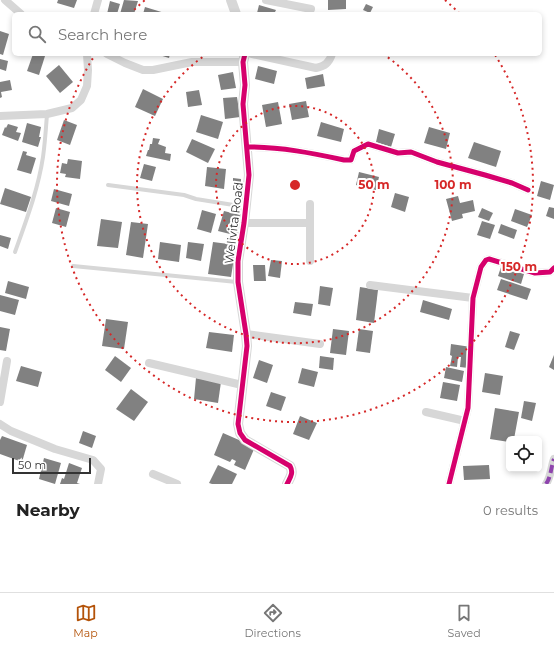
<!DOCTYPE html>
<style>
:root{--surface:#fff;--page:#f6f6f6;--text:#222;--muted:#767676;--line:#e0e0e0;--accent:#b45309}
body{margin:0;font-family:Montserrat,sans-serif;background:var(--page);color:var(--text)}
.controls{position:absolute;right:12px;bottom:12px;display:grid;overflow:hidden;border-radius:6px;box-shadow:0 2px 6px #0003}
.controls button{width:36px;height:36px;display:grid;place-items:center;padding:0;border:0;border-bottom:1px solid var(--line);background:var(--surface);color:var(--text);font:20px sans-serif}
.scale{position:absolute;left:12px;bottom:10px;width:79px;box-sizing:border-box;padding-left:4px;border:2px solid #333;border-top:0;font-size:11px;line-height:14px;white-space:nowrap;color:#333;-webkit-text-stroke:3px #fff;paint-order:stroke}
.list{margin:0;padding:0;list-style:none}
h2{display:flex;justify-content:space-between;align-items:center;height:52px;margin:0;padding:0 16px;font-size:17px}
h2 small{font-size:13px;font-weight:400;color:var(--muted)}
.icon{flex:none;width:22px;height:22px;fill:none;stroke:currentColor;stroke-width:2;stroke-linecap:round;stroke-linejoin:round}
.map{position:relative;flex:none;width:554px;height:484px;overflow:hidden}
.search{position:absolute;background:var(--surface);box-shadow:0 2px 6px #0003;left:12px;right:12px;top:12px;height:44px;display:flex;align-items:center;gap:10px;box-sizing:border-box;padding:0 14px;border-radius:6px;color:var(--muted);font-size:15px}
.sheet{height:108px;background:var(--surface)}
nav{display:flex;justify-content:space-around;align-items:center;box-sizing:border-box;height:56px;border-top:1px solid var(--line);background:var(--surface);font-size:11px;color:var(--muted)}
nav a{display:grid;justify-items:center;gap:2px}
nav .on{color:var(--accent)}
.map>svg:first-child{display:block}
.building{fill:#818181}
.lines{fill:none;stroke-linecap:round;stroke-linejoin:round}
.service{stroke:#d7d7d7;stroke-width:4}
.minor{stroke:#d7d7d7;stroke-width:8}
.tertiary{stroke:#d7d7d7;stroke-width:10}
.quiet{stroke:#8e44ad;stroke-width:4;stroke-dasharray:8 4;stroke-linecap:butt}
.cycleway-casing{stroke:#fff;stroke-width:8}
.cycleway{stroke:#d6006c;stroke-width:5}
.ring{fill:none;stroke:#d62828;stroke-width:2;stroke-dasharray:2 4}
.labels{text-anchor:middle;stroke-width:4;stroke-linejoin:round;paint-order:stroke}
.street-label{font-size:12px;fill:#333;stroke:#fff}
.centre{fill:#d62828;stroke:#fff;stroke-width:2}
.ring-label{font-size:12px;text-anchor:middle;font-weight:bold;fill:#d62828;stroke:#fff;stroke-width:4;stroke-linejoin:round;paint-order:stroke}
</style>
<div class="map">
<svg width="554" height="484" viewBox="0 0 554 484">
<rect width="100%" height="100%" fill="#fff"/>
<g class="building">
<path d="M58 0H77L74 8 57 3Z"/>
<path d="M124 0 138 1 134 14H120Z"/>
<path d="M328 0H346V9L328 10Z"/>
<path d="M110 1 120 4 117 14H107Z"/>
<path d="M366 4 373 7 370 13 363 10Z"/>
<path d="M259 5 276 10 274 14 257 13Z"/>
<path d="M145 7 168 14H143Z"/>
<path d="M0 31 9 34 3 55 0 54Z"/>
<path d="M33 54H39L45 56 39 75 27 71Z"/>
<path d="M156 54H170L169 58Z"/>
<path d="M0 59 8 61 6 71 0 69Z"/>
<path d="M59 65 73 82 60 93 46 76Z"/>
<path d="M258 66 277 71 274 84 255 79Z"/>
<path d="M233 72 236 88 221 90 218 75Z"/>
<path d="M323 74 325 86 307 89 305 78Z"/>
<path d="M10 80 12 90 1 92 2 97 0 98V82Z"/>
<path d="M143 89 163 99 155 116 135 107Z"/>
<path d="M199 90 202 105 188 107 186 92Z"/>
<path d="M237 97 240 117 225 119 223 98Z"/>
<path d="M306 101 309 117 292 120 289 104Z"/>
<path d="M278 102 282 124 266 127 262 105Z"/>
<path d="M201 115 223 122 218 139 196 132Z"/>
<path d="M64 120 77 125 70 145 57 140Z"/>
<path d="M321 122 344 129 341 142 317 136Z"/>
<path d="M27 123 41 127 39 137H41L38 147 22 142Z"/>
<path d="M8 124 18 127 16 132 21 133 18 141 2 135 5 127 6 128Z"/>
<path d="M429 127 450 133 446 149 424 143Z"/>
<path d="M379 129 395 134 391 147 376 142Z"/>
<path d="M153 138 160 139 158 144 166 147 165 153 171 154 170 161 146 156 148 150H149L150 144H152Z"/>
<path d="M192 139 215 149 208 163 186 152Z"/>
<path d="M474 142 501 151 496 167 468 158Z"/>
<path d="M23 151 27 152 26 155 36 158 31 174 17 170Z"/>
<path d="M68 159 82 161 80 179 65 177 66 174 60 173 62 163 67 164Z"/>
<path d="M144 164 156 167 152 181 140 178Z"/>
<path d="M207 167 226 169 224 189 205 186Z"/>
<path d="M359 172 379 177 376 190 356 185Z"/>
<path d="M233 178 241 179V190H233Z"/>
<path d="M541 181 554 185 550 200 537 196Z"/>
<path d="M5 188 31 197 26 212 0 204Z"/>
<path d="M54 189 72 194 69 206 51 201Z"/>
<path d="M395 193 409 197 405 212 391 207Z"/>
<path d="M458 196 460 203 473 200 475 211 462 214 463 218 452 221 446 199Z"/>
<path d="M549 207 554 208V219L546 216Z"/>
<path d="M56 208 70 212 66 227 52 223Z"/>
<path d="M482 208 493 213 489 221 478 217Z"/>
<path d="M515 209 532 215 527 227 511 221Z"/>
<path d="M202 210 216 214 211 233 197 229Z"/>
<path d="M224 211 244 216 238 236 218 231Z"/>
<path d="M101 219 122 222 118 248 97 246Z"/>
<path d="M482 221 495 225 490 239 477 235Z"/>
<path d="M131 222 148 224 143 258 126 255Z"/>
<path d="M501 224 517 230 514 239 498 233Z"/>
<path d="M0 235 11 238 8 249 0 246Z"/>
<path d="M160 242 181 245 179 262 158 259Z"/>
<path d="M188 242 204 244 201 261 186 258Z"/>
<path d="M213 242 236 245 231 277 208 274Z"/>
<path d="M271 260 282 261 280 278 268 276Z"/>
<path d="M253 265H265L266 281H254Z"/>
<path d="M501 267 524 274 521 284 498 276Z"/>
<path d="M501 279 531 289 527 300 497 290Z"/>
<path d="M8 281 29 287 26 299 5 293Z"/>
<path d="M320 286 333 288 330 306 318 304Z"/>
<path d="M360 287 378 290 374 323 356 320Z"/>
<path d="M0 295 19 300 15 315 0 311Z"/>
<path d="M423 300 452 309 449 320 420 312Z"/>
<path d="M295 302 313 304 311 316 293 313Z"/>
<path d="M106 319 128 322 124 349 102 346Z"/>
<path d="M0 327 10 329 6 351 0 350Z"/>
<path d="M333 329 349 331 346 355 330 353Z"/>
<path d="M359 329 373 331 370 353 356 351Z"/>
<path d="M510 331 520 334 514 350 505 347Z"/>
<path d="M209 332 234 335 232 352 206 348Z"/>
<path d="M451 344 471 347 468 368 460 367 461 357H458L457 367 450 366 452 356 450 355Z"/>
<path d="M554 355V370L549 367Z"/>
<path d="M115 356 131 368 121 382 105 370Z"/>
<path d="M320 356 334 358 333 370 319 368Z"/>
<path d="M259 360 273 365 267 383 253 378Z"/>
<path d="M21 366 42 372 38 387 16 381Z"/>
<path d="M446 367 464 371 462 382 444 378Z"/>
<path d="M302 368 318 372 314 387 298 383Z"/>
<path d="M485 373 503 376 500 395 482 392Z"/>
<path d="M196 378 221 382 218 403 194 399Z"/>
<path d="M443 382 460 385 457 401 440 398Z"/>
<path d="M131 389 148 402 134 421 116 409Z"/>
<path d="M271 392 286 397 281 411 266 406Z"/>
<path d="M524 401 536 403 532 421 521 418Z"/>
<path d="M495 408 519 412 514 439H509V442L490 439Z"/>
<path d="M300 416 317 423 309 440 293 434Z"/>
<path d="M83 431 96 436 92 448 79 443Z"/>
<path d="M223 433 255 447 245 470 234 465 236 461 232 459 230 462 214 455Z"/>
<path d="M2 436 27 445 22 462 0 454V440Z"/>
<path d="M44 458 61 463 55 484 39 479Z"/>
<path d="M69 463 82 468 77 483 80 484H60L62 478 64 479Z"/>
<path d="M218 465 237 474 232 484H212L209 483Z"/>
<path d="M489 465 490 479 464 480 463 466Z"/>
</g>
<g class="lines">
<g class="service">
<path d="M108 185 184 195 196 199 246 207"/>
<path d="M15 252C26 221 38 190 43 157 45 143 46 128 47 114"/>
<path d="M73 266 237 282"/>
</g>
<g class="minor">
<path d="M5 0 21 14"/>
<path d="M266 0 311 9"/>
<path d="M94 14 98 0"/>
<path d="M107 54 125 63 143 70H153L192 62H243"/>
<path d="M252 54 316 68C325 66 329 63 332 54"/>
<path d="M0 116 47 114 72 108 81 100 87 86 88 70 87 54"/>
<path d="M248 147C281 147 312 153 344 160H351L354 151 368 144 398 153 411 152 437 162 485 175 512 183 528 190"/>
<path d="M244 223H310"/>
<path d="M310 261V204"/>
<path d="M370 285 473 298"/>
<path d="M246 334 320 344"/>
<path d="M149 363 242 385"/>
<path d="M0 402 7 361"/>
<path d="M426 412 465 421"/>
<path d="M0 424 11 431 55 449 93 460 101 469 98 484"/>
<path d="M153 474 177 484"/>
<path d="M449 484 468 408 473 298 481 267 486 260 489 259 535 273 550 272 554 268"/>
<path d="M546 484C551 477 551 467 554 459"/>
</g>
<g class="tertiary">
<path d="M231 0 236 14"/>
<path d="M245 54 243 62 245 85 243 104 249 175 244 223 238 261V282L246 334 247 346 238 424 240 433 245 440 290 466C294 473 290 478 287 484"/>
</g>
<path class="quiet" d="M546 484C551 477 551 467 554 459"/>
<defs>
<g id="cycleway">
<path d="M245 54 243 62 245 85 243 104 249 175 244 223 238 261V282L246 334 247 346 238 424 240 433 245 440 290 466C294 473 290 478 287 484"/>
<path d="M248 147C281 147 312 153 344 160H351L354 151 368 144 398 153 411 152 437 162 485 175 512 183 528 190"/>
<path d="M449 484 468 408 473 298 481 267 486 260 489 259 535 273 550 272 554 268"/>
</g>
</defs>
<use href="#cycleway" class="cycleway-casing"/>
<use href="#cycleway" class="cycleway"/>
</g>
<g class="ring">
<circle cx="295" cy="185" r="79"/>
<path d="M383 54A158 158 0 1 1 207 54"/>
<path d="M130 14A238 238 0 0 1 145 0M445 0A238 238 0 0 1 460 14M495 55A238 238 0 1 1 95 55"/>
</g>
<g class="labels">
<g class="street-label">
<text transform="translate(234 223) rotate(-83)" y="4">Welivita Road</text>
</g>
</g>
<circle cx="295" cy="185" r="6" class="centre"/>
<g class="ring-label">
<text x="374" y="189">50 m</text>
<text x="453" y="189">100 m</text>
<text x="519" y="271">150 m</text>
</g>
</svg>
<div class="controls">
<button><svg class="icon" aria-label="locate" viewBox="0 0 24 24"><circle cx="12" cy="12" r="6"/><path d="M12 2v4M12 18v4M2 12h4M18 12h4"/></svg></button>
</div>
<div class="scale">50 m</div>
<div class="search"><svg class="icon" aria-label="search" viewBox="0 0 24 24"><circle cx="10" cy="10" r="6"/><path d="M15 15l6 6"/></svg>Search here</div>
</div>
<section class="sheet">
<h2>Nearby<small>0 results</small></h2>
<ul class="list">
</ul>
</section>
<nav>
<a class="on"><svg class="icon" aria-label="map" viewBox="0 0 24 24"><path d="M3 6l6-2 6 2 6-2v14l-6 2-6-2-6 2zM9 4v14M15 6v14"/></svg>Map</a>
<a><svg class="icon" aria-label="directions" viewBox="0 0 24 24"><path d="M12 3l9 9-9 9-9-9zM9 14v-3h6M13 9l2 2-2 2"/></svg>Directions</a>
<a><svg class="icon" aria-label="saved" viewBox="0 0 24 24"><path d="M7 4h10v16l-5-4-5 4z"/></svg>Saved</a>
</nav>
